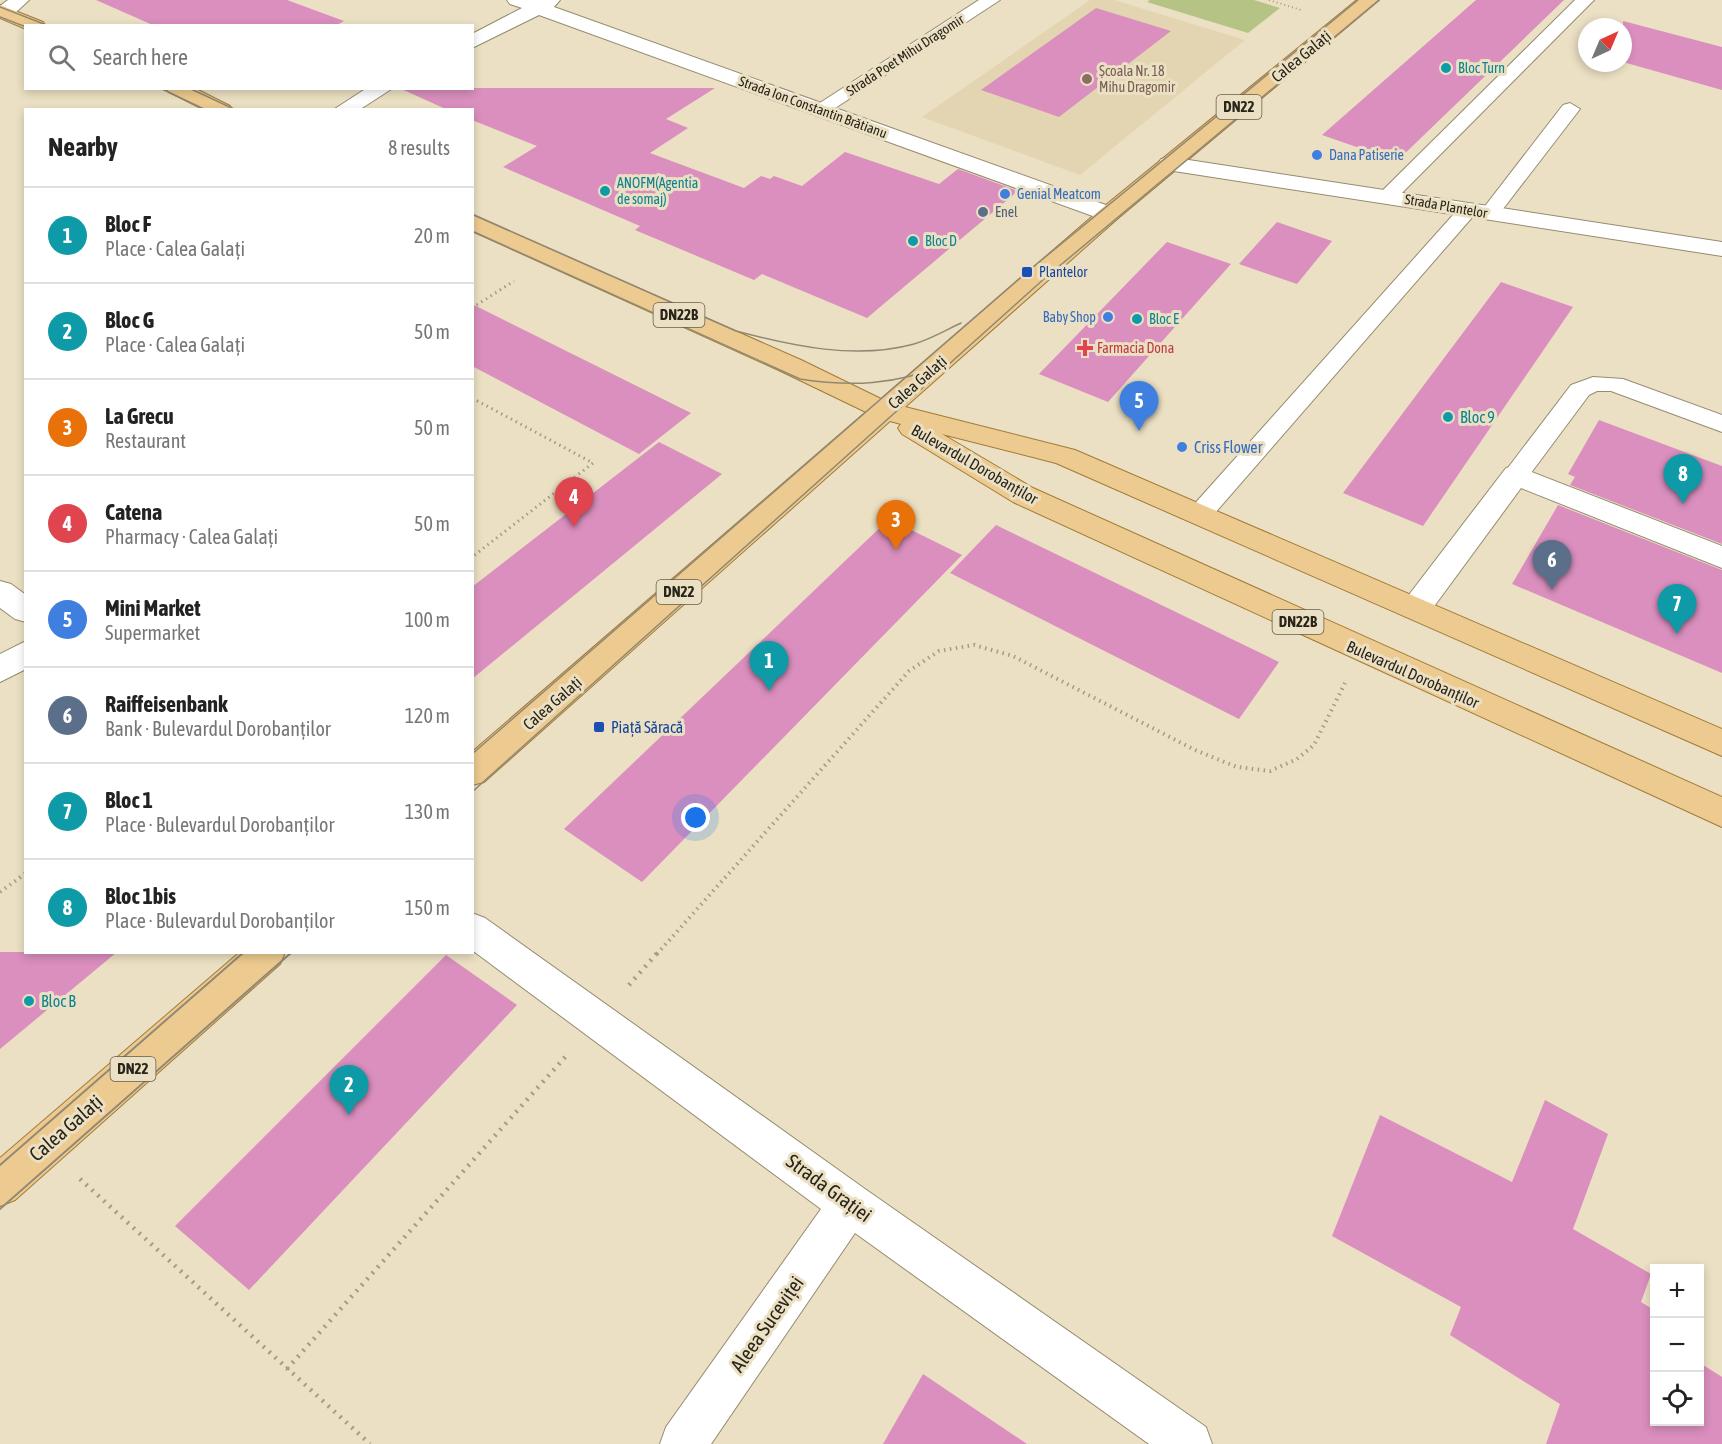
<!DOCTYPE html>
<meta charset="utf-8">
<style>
:root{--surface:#fff;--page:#f6f6f6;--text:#222;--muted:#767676;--line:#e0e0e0;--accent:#0584a8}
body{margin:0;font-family:"Asap Condensed",sans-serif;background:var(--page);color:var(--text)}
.controls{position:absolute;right:18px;bottom:18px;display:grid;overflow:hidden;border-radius:0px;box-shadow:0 3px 9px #0003}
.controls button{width:54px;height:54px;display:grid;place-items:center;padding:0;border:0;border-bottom:2px solid var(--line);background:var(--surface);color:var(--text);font:30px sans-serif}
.compass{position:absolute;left:1578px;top:18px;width:54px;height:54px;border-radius:50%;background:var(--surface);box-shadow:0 3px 9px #0003;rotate:44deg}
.you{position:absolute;left:696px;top:818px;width:21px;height:21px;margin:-15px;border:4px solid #fff;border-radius:50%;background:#1a73e8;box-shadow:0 0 0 9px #1a73e833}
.badge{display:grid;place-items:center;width:39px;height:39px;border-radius:50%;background:var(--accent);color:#fff;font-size:20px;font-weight:700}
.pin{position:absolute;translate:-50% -50px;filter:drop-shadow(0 2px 3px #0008)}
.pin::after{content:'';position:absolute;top:32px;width:21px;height:18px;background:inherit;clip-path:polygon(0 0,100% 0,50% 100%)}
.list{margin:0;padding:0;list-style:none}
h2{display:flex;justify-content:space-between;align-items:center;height:78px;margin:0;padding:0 24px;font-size:26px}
h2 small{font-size:20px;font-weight:400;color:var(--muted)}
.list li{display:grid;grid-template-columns:39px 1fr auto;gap:18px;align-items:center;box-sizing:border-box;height:96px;padding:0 24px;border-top:2px solid var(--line)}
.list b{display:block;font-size:22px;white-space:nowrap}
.list p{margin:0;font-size:20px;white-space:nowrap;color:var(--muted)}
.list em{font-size:20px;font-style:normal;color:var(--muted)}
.icon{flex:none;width:33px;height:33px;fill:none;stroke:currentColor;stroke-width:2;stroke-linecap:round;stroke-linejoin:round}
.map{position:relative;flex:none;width:1722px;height:1444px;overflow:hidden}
.search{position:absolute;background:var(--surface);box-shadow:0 3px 9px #0003;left:24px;top:24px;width:450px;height:66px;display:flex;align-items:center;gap:15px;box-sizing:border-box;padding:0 21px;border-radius:0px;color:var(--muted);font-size:22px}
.panel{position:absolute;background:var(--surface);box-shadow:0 3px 9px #0003;left:24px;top:108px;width:450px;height:846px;border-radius:0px}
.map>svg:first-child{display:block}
.built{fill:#e3d5b1}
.green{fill:#b5c484}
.building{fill:#da8fbe}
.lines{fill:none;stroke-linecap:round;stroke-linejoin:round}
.lane-casing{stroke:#958b70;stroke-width:2}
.street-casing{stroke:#958b70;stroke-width:2}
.primary-casing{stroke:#a17a36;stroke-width:2}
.path-far3{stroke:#a49c85;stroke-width:2;stroke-dasharray:1 3;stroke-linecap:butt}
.path-far2{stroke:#a49c85;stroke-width:3;stroke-dasharray:1.5 4;stroke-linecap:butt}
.path-far1{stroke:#a49c85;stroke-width:4;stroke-dasharray:1.5 4.5;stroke-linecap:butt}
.path{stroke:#a49c85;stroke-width:4.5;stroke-dasharray:2 6;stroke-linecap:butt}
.lane{fill:#fff;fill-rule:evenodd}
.street{fill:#fff;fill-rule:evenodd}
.primary{fill:#edca8f;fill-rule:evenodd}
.tram-far1{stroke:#918975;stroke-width:1.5}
.tram{stroke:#918975;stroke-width:2}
.culture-dot{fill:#0f9aa8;stroke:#ebe0c3;stroke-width:2}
.education-dot{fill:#8d6e63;stroke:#ebe0c3;stroke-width:2}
.shop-dot{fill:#3f7fe0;stroke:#ebe0c3;stroke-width:2}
.service-dot{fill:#5c6f8a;stroke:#ebe0c3;stroke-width:2}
.transit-dot{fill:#1a4fb4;stroke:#ebe0c3;stroke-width:2}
.health-dot{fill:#e0444e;stroke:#ebe0c3;stroke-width:2}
.labels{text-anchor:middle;stroke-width:6;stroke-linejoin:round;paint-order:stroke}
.far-street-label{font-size:14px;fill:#29251a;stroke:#ebe0c3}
.far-culture-label{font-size:14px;fill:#0d838f;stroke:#ebe0c3;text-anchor:start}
.far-education-label{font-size:14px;fill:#785e54;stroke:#ebe0c3;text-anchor:start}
.far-shop-label{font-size:14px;fill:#366cbe;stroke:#ebe0c3;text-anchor:start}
.far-service-label{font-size:14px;fill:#4e5e75;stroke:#ebe0c3;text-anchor:start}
.far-transit-label{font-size:14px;fill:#164399;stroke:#ebe0c3;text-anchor:start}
.far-health-label{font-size:14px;fill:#be3a42;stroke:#ebe0c3;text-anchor:start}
.shield{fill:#ebe0c3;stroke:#635d4d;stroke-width:1.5}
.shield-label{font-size:15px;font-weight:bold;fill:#29251a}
.street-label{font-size:16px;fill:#29251a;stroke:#ebe0c3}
.culture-label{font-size:16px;fill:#0d838f;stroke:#ebe0c3;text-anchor:start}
.shop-label{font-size:16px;fill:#366cbe;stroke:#ebe0c3;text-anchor:start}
.transit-label{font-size:16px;fill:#164399;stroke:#ebe0c3;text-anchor:start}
.near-street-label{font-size:20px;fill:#29251a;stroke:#ebe0c3}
</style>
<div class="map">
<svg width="1722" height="1444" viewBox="0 0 1722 1444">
<rect width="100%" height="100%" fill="#ebe0c3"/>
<path class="built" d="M1090 0H1114L1245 40 1080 175 922 117Z"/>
<path class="green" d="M1150 0H1254L1280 8 1248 33 1147 2Z"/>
<g class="building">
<path d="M96 0H287L344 21 335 26H155Z"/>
<path d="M1476 0H1564L1397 161 1322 135Z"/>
<path d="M1096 8 1171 31 1059 117 981 90Z"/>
<path d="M1623 21 1722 47V90L1623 62Z"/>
<path d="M399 88H715L666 119 688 128 650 153 744 188 761 176 770 179 774 176 802 186 845 152 939 184 958 169 1018 191 867 318 762 274 754 280 635 230 640 226 503 167 537 146 472 120V110H448Z"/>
<path d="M1277 222 1332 241 1297 284 1239 264Z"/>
<path d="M1167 242 1231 264 1108 402 1039 374Z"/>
<path d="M1501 282 1573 307 1423 526 1343 493Z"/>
<path d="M472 304 691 413 639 454 472 366Z"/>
<path d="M1599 420 1722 466V544L1570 485 1575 477 1568 474Z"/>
<path d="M659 442 722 474 472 679V587Z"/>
<path d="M1558 505 1722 570V673L1512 584Z"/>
<path d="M889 519 962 555 642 882 564 829Z"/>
<path d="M996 525 1279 662 1239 719 950 573Z"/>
<path d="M0 952H117L0 1049Z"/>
<path d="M446 955 517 1005 249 1290 175 1226Z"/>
<path d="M1545 1100 1608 1134 1573 1229 1651 1274 1641 1302 1654 1310V1422H1700V1363L1722 1377V1444H1546L1560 1404 1450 1335 1461 1307 1332 1236 1380 1115 1512 1182Z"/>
<path d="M923 1374 1027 1444H883Z"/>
</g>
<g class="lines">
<defs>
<g id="lane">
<path d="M979 0H1000L826 114 819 116 809 110Z"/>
<path d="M1575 0H1594L1395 200H1381L1378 196 1381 192Z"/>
<path d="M1570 103 1580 109 1496 218H1482L1478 214 1482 210 1563 105Z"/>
<path d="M1468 204 1475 206 1478 210 1475 214 1208 521 1199 524 1190 521 1186 515 1190 509 1461 206Z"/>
<path d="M1593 377 1623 379 1722 415V432L1611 391H1597L1589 395 1525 481 1516 484 1507 481 1503 475 1507 469 1571 385Z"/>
</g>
<g id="street">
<path d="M8 0H29L12 16 0 17V6Z"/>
<path d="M507 0H560L554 7 1117 209 1121 214 1117 219H1101L539 15 472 48V34L522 8 510 4Z"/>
<path d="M367 88H393L359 110H333Z"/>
<path d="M1169 157 1722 242V256L1161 169 1158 164 1161 159Z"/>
<path d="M1516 466 1722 546V568L1521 488 1427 616 1416 619 1405 616 1401 608 1405 600 1506 468Z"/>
<path d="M0 581 11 584 26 595V622L15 619 0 608Z"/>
<path d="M26 641V669L0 682V654Z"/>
<path d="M472 913 485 918 865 1189 1206 1427 1212 1444H1149L855 1233 711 1444H660L666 1427 821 1209 472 950Z"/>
</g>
<g id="primary">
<path d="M1357 0H1379L1117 219 905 407 1075 450 1722 729V756L1056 463 942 434 1033 488 1722 797V827L1013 502 902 434 898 428 901 424 890 421 484 782 472 785V752L866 412 783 372 472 231V215L801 360 881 399 1101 209Z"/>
<path d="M0 5 43 22 45 26H26V29L0 18Z"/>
<path d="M166 88H194L230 106 233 110H205L169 92Z"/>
<path d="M240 952H285L280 964 15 1200 0 1206V1158Z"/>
</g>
</defs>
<use href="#lane" class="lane-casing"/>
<use href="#street" class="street-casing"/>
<use href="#primary" class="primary-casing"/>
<path class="path-far3" d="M1269 0 1301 10"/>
<g class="path-far2">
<path d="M472 308 514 281"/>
<path d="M472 398 593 463 472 557"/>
</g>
<g class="path-far1">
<path d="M0 892 26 873"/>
<path d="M657 954 909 671 939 651 974 645 1013 656 1195 750 1237 767 1270 771 1297 759 1314 745 1345 683"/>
</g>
<g class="path">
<path d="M629 985 658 952"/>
<path d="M80 1179 370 1444"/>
<path d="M287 1369 566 1056"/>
</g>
<use href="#lane" class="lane"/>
<use href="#street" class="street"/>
<use href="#primary" class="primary"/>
<g class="tram-far1">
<path d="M0 7 49 26"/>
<path d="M0 17 26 27"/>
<path d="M160 88 206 110"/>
<path d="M189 88 236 110"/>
<path d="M472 214 736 331C793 346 856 360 914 344 931 339 946 330 961 323"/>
<path d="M472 231 800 379C850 387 896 385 943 365"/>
<path d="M472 754 1027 272 1358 0"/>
<path d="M472 792 1045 278 1379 0"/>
<path d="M242 954 244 952"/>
<path d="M290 954 292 952"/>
</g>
<g class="tram">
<path d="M0 1165 244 952"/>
<path d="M0 1209 292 952"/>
</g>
</g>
<g class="culture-dot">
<circle cx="1446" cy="68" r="6"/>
<circle cx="605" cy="191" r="6"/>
<circle cx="913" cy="241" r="6"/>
<circle cx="1137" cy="319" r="6"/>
<circle cx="1448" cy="417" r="6"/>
<circle cx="29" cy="1001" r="6"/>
</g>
<circle class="education-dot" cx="1087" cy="79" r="6"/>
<g class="shop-dot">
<circle cx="1317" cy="155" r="6"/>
<circle cx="1005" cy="194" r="6"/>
<circle cx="1108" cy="317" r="6"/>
<circle cx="1182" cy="447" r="6"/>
</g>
<circle class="service-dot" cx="983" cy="212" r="6"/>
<g class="transit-dot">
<rect x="1021" y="266" width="12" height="12" rx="3"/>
<rect x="593" y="721" width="12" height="12" rx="3"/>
</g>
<path class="health-dot" d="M1082 339h6v6h6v6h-6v6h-6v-6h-6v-6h6z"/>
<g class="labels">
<g class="far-street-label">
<text transform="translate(905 55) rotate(-33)" y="5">Strada Poet Mihu Dragomir</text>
<text transform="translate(813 107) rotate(20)" y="5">Strada Ion Constantin Brătianu</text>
<text transform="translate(1446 206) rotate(10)" y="5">Strada Plantelor</text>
</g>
<g class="far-culture-label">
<text x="1458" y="73">Bloc Turn</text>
<text x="617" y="188">ANOFM(Agentia<tspan x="617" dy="16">de somaj)</tspan></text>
<text x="925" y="246">Bloc D</text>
<text x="1149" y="324">Bloc E</text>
</g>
<g class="far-education-label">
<text x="1099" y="76">Școala Nr. 18<tspan x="1099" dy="16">Mihu Dragomir</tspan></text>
</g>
<g class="far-shop-label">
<text x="1329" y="160">Dana Patiserie</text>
<text x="1017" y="199">Genial Meatcom</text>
<text x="1096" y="322" text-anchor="end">Baby Shop</text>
</g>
<g class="far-service-label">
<text x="995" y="217">Enel</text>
</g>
<g class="far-transit-label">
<text x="1039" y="277">Plantelor</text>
</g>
<g class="far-health-label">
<text x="1097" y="353">Farmacia Dona</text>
</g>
<g class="shield">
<rect x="1216.5" y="95" width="45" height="24" rx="4.5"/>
<rect x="653.5" y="303" width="51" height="24" rx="4.5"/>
<rect x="656.5" y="580" width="45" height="24" rx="4.5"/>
<rect x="1272.5" y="610" width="51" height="24" rx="4.5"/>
<rect x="110.5" y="1057" width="45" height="24" rx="4.5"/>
</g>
<g class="shield-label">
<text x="1239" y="112">DN22</text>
<text x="679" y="320">DN22B</text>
<text x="679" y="597">DN22</text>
<text x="1298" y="627">DN22B</text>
<text x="133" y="1074">DN22</text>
</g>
<g class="street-label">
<text transform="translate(1301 56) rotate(-39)" y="6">Calea Galați</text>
<text transform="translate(917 382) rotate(-41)" y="6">Calea Galați</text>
<text transform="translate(975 464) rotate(30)" y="6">Bulevardul Dorobanților</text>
<text transform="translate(1413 674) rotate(24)" y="6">Bulevardul Dorobanților</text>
<text transform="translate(552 703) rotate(-41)" y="6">Calea Galați</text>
</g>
<g class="culture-label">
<text x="1460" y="423">Bloc 9</text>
<text x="41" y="1007">Bloc B</text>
</g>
<g class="shop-label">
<text x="1194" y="453">Criss Flower</text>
</g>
<g class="transit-label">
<text x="611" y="733">Piață Săracă</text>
</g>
<g class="near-street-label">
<text transform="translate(66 1128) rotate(-41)" y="7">Calea Galați</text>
<text transform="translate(829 1188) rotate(36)" y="7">Strada Grației</text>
<text transform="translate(767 1324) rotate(-55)" y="7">Aleea Suceviței</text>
</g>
</g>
</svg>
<div class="controls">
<button>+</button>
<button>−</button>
<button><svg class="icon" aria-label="locate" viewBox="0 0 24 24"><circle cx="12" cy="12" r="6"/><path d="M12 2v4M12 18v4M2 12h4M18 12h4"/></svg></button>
</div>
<svg class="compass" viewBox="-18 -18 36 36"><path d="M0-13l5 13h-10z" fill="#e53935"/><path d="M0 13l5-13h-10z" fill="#767676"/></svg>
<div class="you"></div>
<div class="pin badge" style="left:769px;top:691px;background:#0f9aa8">1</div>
<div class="pin badge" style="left:349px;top:1115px;background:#0f9aa8">2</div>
<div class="pin badge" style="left:896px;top:550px;background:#e8710a">3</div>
<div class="pin badge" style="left:574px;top:527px;background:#e0444e">4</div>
<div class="pin badge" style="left:1139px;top:431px;background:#3f7fe0">5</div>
<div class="pin badge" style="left:1552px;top:590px;background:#5c6f8a">6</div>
<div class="pin badge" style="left:1677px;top:634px;background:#0f9aa8">7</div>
<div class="pin badge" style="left:1683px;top:504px;background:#0f9aa8">8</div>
<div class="search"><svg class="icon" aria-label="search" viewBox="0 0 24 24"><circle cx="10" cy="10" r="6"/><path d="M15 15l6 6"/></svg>Search here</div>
<section class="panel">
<h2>Nearby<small>8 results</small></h2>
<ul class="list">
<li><span class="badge" style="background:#0f9aa8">1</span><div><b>Bloc F</b><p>Place · Calea Galați</p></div><em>20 m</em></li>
<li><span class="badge" style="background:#0f9aa8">2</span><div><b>Bloc G</b><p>Place · Calea Galați</p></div><em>50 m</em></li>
<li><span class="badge" style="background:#e8710a">3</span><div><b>La Grecu</b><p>Restaurant</p></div><em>50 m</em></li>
<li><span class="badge" style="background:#e0444e">4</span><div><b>Catena</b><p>Pharmacy · Calea Galați</p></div><em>50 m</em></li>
<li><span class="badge" style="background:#3f7fe0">5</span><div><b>Mini Market</b><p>Supermarket</p></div><em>100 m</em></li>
<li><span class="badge" style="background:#5c6f8a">6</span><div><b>Raiffeisenbank</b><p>Bank · Bulevardul Dorobanților</p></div><em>120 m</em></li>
<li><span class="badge" style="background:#0f9aa8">7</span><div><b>Bloc 1</b><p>Place · Bulevardul Dorobanților</p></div><em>130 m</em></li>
<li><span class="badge" style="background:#0f9aa8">8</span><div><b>Bloc 1bis</b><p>Place · Bulevardul Dorobanților</p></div><em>150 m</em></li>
</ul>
</section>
</div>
